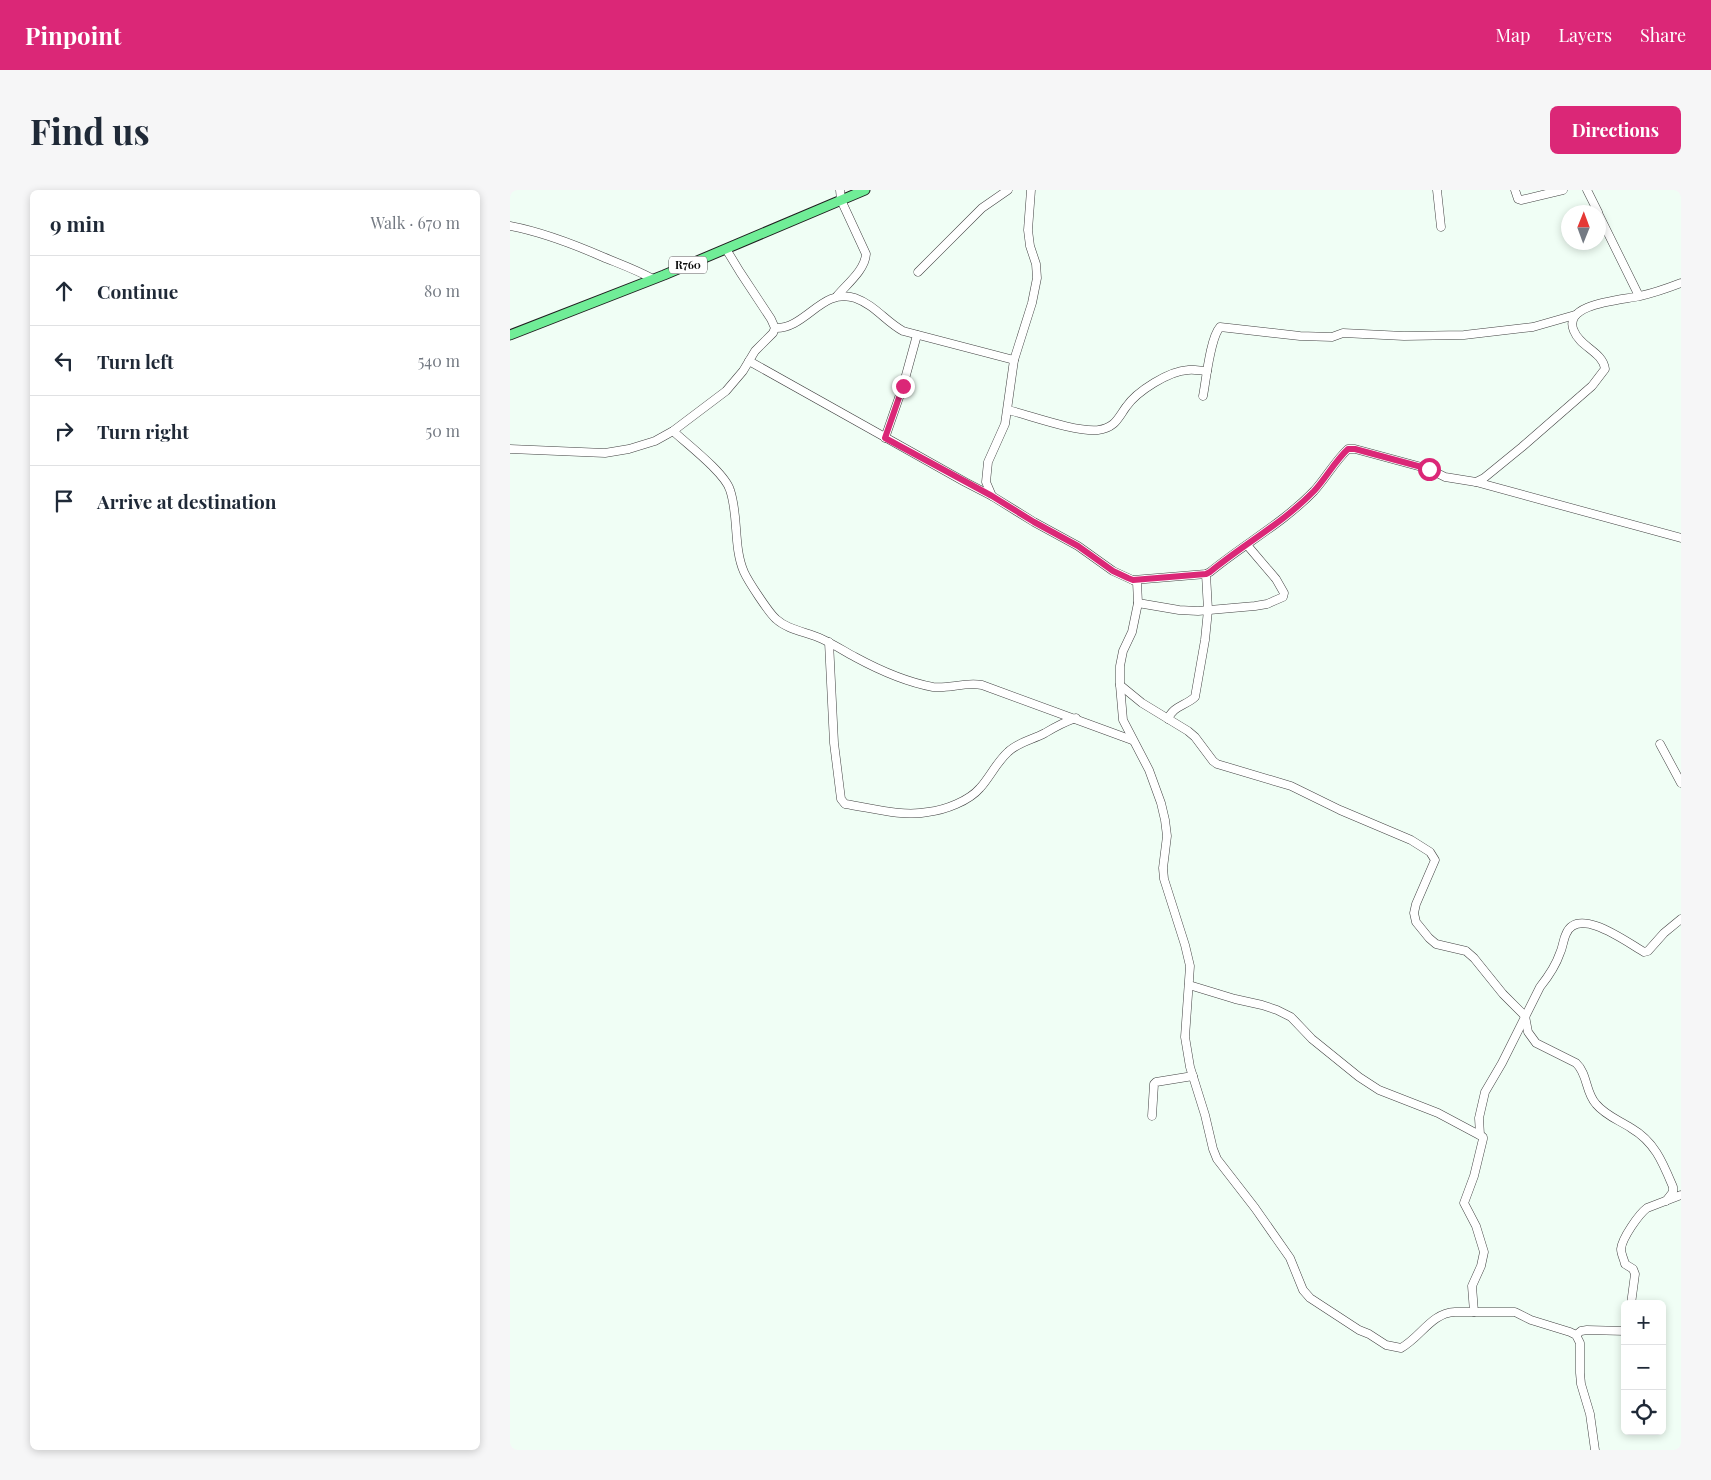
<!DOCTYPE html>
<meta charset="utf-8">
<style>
:root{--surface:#fff;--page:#f6f6f7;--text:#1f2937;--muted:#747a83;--line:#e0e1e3;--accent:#db2777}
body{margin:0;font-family:"Playfair Display",serif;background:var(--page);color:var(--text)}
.controls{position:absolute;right:15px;bottom:15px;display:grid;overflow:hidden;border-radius:8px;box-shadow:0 2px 8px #0003}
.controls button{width:45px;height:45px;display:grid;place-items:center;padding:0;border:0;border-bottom:1px solid var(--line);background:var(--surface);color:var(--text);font:25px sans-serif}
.compass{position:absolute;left:1051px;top:15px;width:45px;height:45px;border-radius:50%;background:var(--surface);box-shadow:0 2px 8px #0003;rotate:1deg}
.stop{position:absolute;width:15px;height:15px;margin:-11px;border:4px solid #db2777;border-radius:50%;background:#fff}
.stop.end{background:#db2777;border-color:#fff;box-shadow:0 1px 5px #0008}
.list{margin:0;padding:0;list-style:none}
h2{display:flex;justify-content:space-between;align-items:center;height:65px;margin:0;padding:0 20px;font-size:21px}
h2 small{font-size:16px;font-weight:400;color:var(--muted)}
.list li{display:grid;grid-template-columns:32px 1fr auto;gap:15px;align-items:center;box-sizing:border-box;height:70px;padding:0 20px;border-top:1px solid var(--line)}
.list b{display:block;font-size:19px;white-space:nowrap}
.list em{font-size:16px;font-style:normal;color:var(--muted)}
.icon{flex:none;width:28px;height:28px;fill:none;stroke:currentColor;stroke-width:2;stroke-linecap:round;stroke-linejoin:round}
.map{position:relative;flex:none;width:1171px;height:1260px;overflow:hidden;border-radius:8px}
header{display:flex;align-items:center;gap:30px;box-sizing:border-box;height:70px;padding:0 25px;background:var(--accent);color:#fff}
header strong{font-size:24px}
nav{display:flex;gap:28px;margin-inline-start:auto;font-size:18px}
.intro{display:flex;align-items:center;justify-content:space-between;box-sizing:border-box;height:120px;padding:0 30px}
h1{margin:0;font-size:35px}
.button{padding:12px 22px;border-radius:8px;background:var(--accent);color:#fff;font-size:18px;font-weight:700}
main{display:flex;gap:30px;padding:0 30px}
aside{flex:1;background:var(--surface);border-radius:8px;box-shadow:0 2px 8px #0003}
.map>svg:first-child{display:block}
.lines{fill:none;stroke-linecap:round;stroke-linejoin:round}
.minor-casing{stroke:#414141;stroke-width:9}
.major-casing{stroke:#1f1f1f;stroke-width:11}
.minor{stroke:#fff;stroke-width:8}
.major{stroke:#70ed97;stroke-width:9}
.route{stroke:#db2777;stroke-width:6}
.labels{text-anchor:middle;stroke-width:5;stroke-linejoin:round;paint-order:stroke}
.shield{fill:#fff;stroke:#565656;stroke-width:1}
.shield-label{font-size:11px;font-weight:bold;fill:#0e0e0e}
</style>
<header>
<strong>Pinpoint</strong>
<nav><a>Map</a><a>Layers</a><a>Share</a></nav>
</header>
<div class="intro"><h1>Find us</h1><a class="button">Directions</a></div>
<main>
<aside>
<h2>9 min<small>Walk · 670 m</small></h2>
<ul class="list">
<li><svg class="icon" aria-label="ahead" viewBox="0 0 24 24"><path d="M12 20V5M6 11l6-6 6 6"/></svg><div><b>Continue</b></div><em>80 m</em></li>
<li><svg class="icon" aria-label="left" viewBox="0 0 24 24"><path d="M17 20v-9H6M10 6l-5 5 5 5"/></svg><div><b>Turn left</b></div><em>540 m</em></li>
<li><svg class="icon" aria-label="right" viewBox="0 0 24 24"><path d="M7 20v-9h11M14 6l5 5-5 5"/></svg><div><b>Turn right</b></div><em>50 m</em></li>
<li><svg class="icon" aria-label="arrive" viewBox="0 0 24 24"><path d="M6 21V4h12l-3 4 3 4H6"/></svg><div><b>Arrive at destination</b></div></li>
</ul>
</aside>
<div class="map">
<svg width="1171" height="1260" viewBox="0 0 1171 1260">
<rect width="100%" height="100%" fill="#f0fef5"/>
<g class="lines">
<defs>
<g id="minor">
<path d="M521 0 518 40 520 56 526 74 527 88 522 113 504 170 495 234 478 272 476 292 482 306 524 332 568 356 603 381 627 392 628 413 622 442 613 461 610 476V495L613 530 639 580 651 613 655 630 657 646 653 678 654 689 675 755 680 776 675 847 680 877 695 925 703 959 707 969 745 1018 780 1068 793 1100 800 1108 849 1140 859 1144 876 1155 891 1158C911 1147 921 1123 945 1122H1005L1021 1130 1060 1142 1066 1145 1070 1153V1183L1071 1194 1080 1224 1085 1260"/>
<path d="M927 0 931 37"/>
<path d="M1005 0 1008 9 1011 10 1053 0"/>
<path d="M1077 0 1088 22"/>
<path d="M1088 23 1129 106"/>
<path d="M0 36C32 42 63 54 93 67 110 74 127 80 143 89"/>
<path d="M408 82 472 18 498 0"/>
<path d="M327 106C337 94 355 80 356 64L331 10 330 0"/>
<path d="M265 138C296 139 312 97 345 108 365 115 376 132 393 141L504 170"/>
<path d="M239 171 455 292 482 306"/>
<path d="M693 206C696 191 700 148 710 137L790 146 822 147 833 143 894 146 954 145 1023 137 1065 125"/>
<path d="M498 220C522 226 565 242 588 240 605 238 608 228 616 217 627 201 659 181 678 180 684 179 691 181 697 181"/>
<path d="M163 241C177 254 215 283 220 300 229 326 223 357 234 382 238 391 259 423 266 429 278 440 297 442 312 449 323 454 334 461 345 467 369 480 396 492 423 497 439 499 454 492 472 495L622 550"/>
<path d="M375 248 393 196 407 145"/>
<path d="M0 259 95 263 119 259 145 251 163 241 216 201 233 181 245 161 263 143 265 138 261 129 230 82 216 59"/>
<path d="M966 292 974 288 1012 257 1082 196 1095 179C1093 162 1070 157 1064 141 1051 113 1114 110 1130 106 1144 103 1158 98 1171 93"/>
<path d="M623 390 696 384 700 382C734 354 773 333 804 301 816 288 825 271 838 259H845L919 279 935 287 966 292 1171 348"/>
<path d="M628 413 669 420 688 421 745 416 757 414 773 407 774 403 766 389 737 355"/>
<path d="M319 452 324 553 331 609 335 614C362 618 391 627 418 622 435 620 459 611 470 598 480 587 486 573 498 562 508 552 522 550 535 543 545 537 554 532 566 528"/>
<path d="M610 495 632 513 678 541 685 547 703 571 707 574 781 596 830 620 901 650 920 662 925 670 906 714 904 723 906 732 919 748 926 754 956 761 964 768 993 804 1015 826 1018 842 1026 853 1066 873C1078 884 1075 902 1086 914 1096 926 1109 930 1121 938 1145 952 1153 973 1163 997V1002L1156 1011"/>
<path d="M658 529C663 516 675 516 685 507L695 450 698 420 696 384"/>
<path d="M1150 554 1171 593"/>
<path d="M679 795 725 809 752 815 767 820 781 827 802 849 849 887 869 900 928 923 973 947V949L964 986 954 1013 966 1036 974 1062 971 1076 962 1096 964 1122"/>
<path d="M642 926 644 894 646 892 683 886"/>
<path d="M970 945 969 928 975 902 992 873 1030 797C1038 787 1046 775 1050 763 1053 757 1053 750 1056 744 1068 715 1118 753 1134 762L1138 761 1154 743 1171 729"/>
<path d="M1121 1114 1125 1084 1123 1079 1115 1074C1114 1069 1111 1064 1111 1059 1112 1048 1129 1024 1137 1018L1171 1005"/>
<path d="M1066 1145 1071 1141 1077 1140 1115 1141"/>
</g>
<path id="major" d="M0 145 154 85 355 0"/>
</defs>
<use href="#minor" class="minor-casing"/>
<use href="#major" class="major-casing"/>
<use href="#minor" class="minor"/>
<use href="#major" class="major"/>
</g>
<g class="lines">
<path class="route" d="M393 196 375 248 482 306 524 332 568 356 603 381 618 388 623 390 696 384 700 382C734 354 773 333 804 301 816 288 825 271 838 259H845L919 279"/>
</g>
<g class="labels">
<rect class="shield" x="159" y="66.5" width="38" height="17" rx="4"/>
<g class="shield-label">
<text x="178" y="79">R760</text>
</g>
</g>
</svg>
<div class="controls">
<button>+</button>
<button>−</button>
<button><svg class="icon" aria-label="locate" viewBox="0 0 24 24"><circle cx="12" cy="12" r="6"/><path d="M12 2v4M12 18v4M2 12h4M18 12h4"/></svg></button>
</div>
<svg class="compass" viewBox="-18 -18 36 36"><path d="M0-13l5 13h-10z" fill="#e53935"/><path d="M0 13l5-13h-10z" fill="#747a83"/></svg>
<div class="stop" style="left:919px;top:279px"></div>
<div class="stop end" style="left:393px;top:196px"></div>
</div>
</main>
